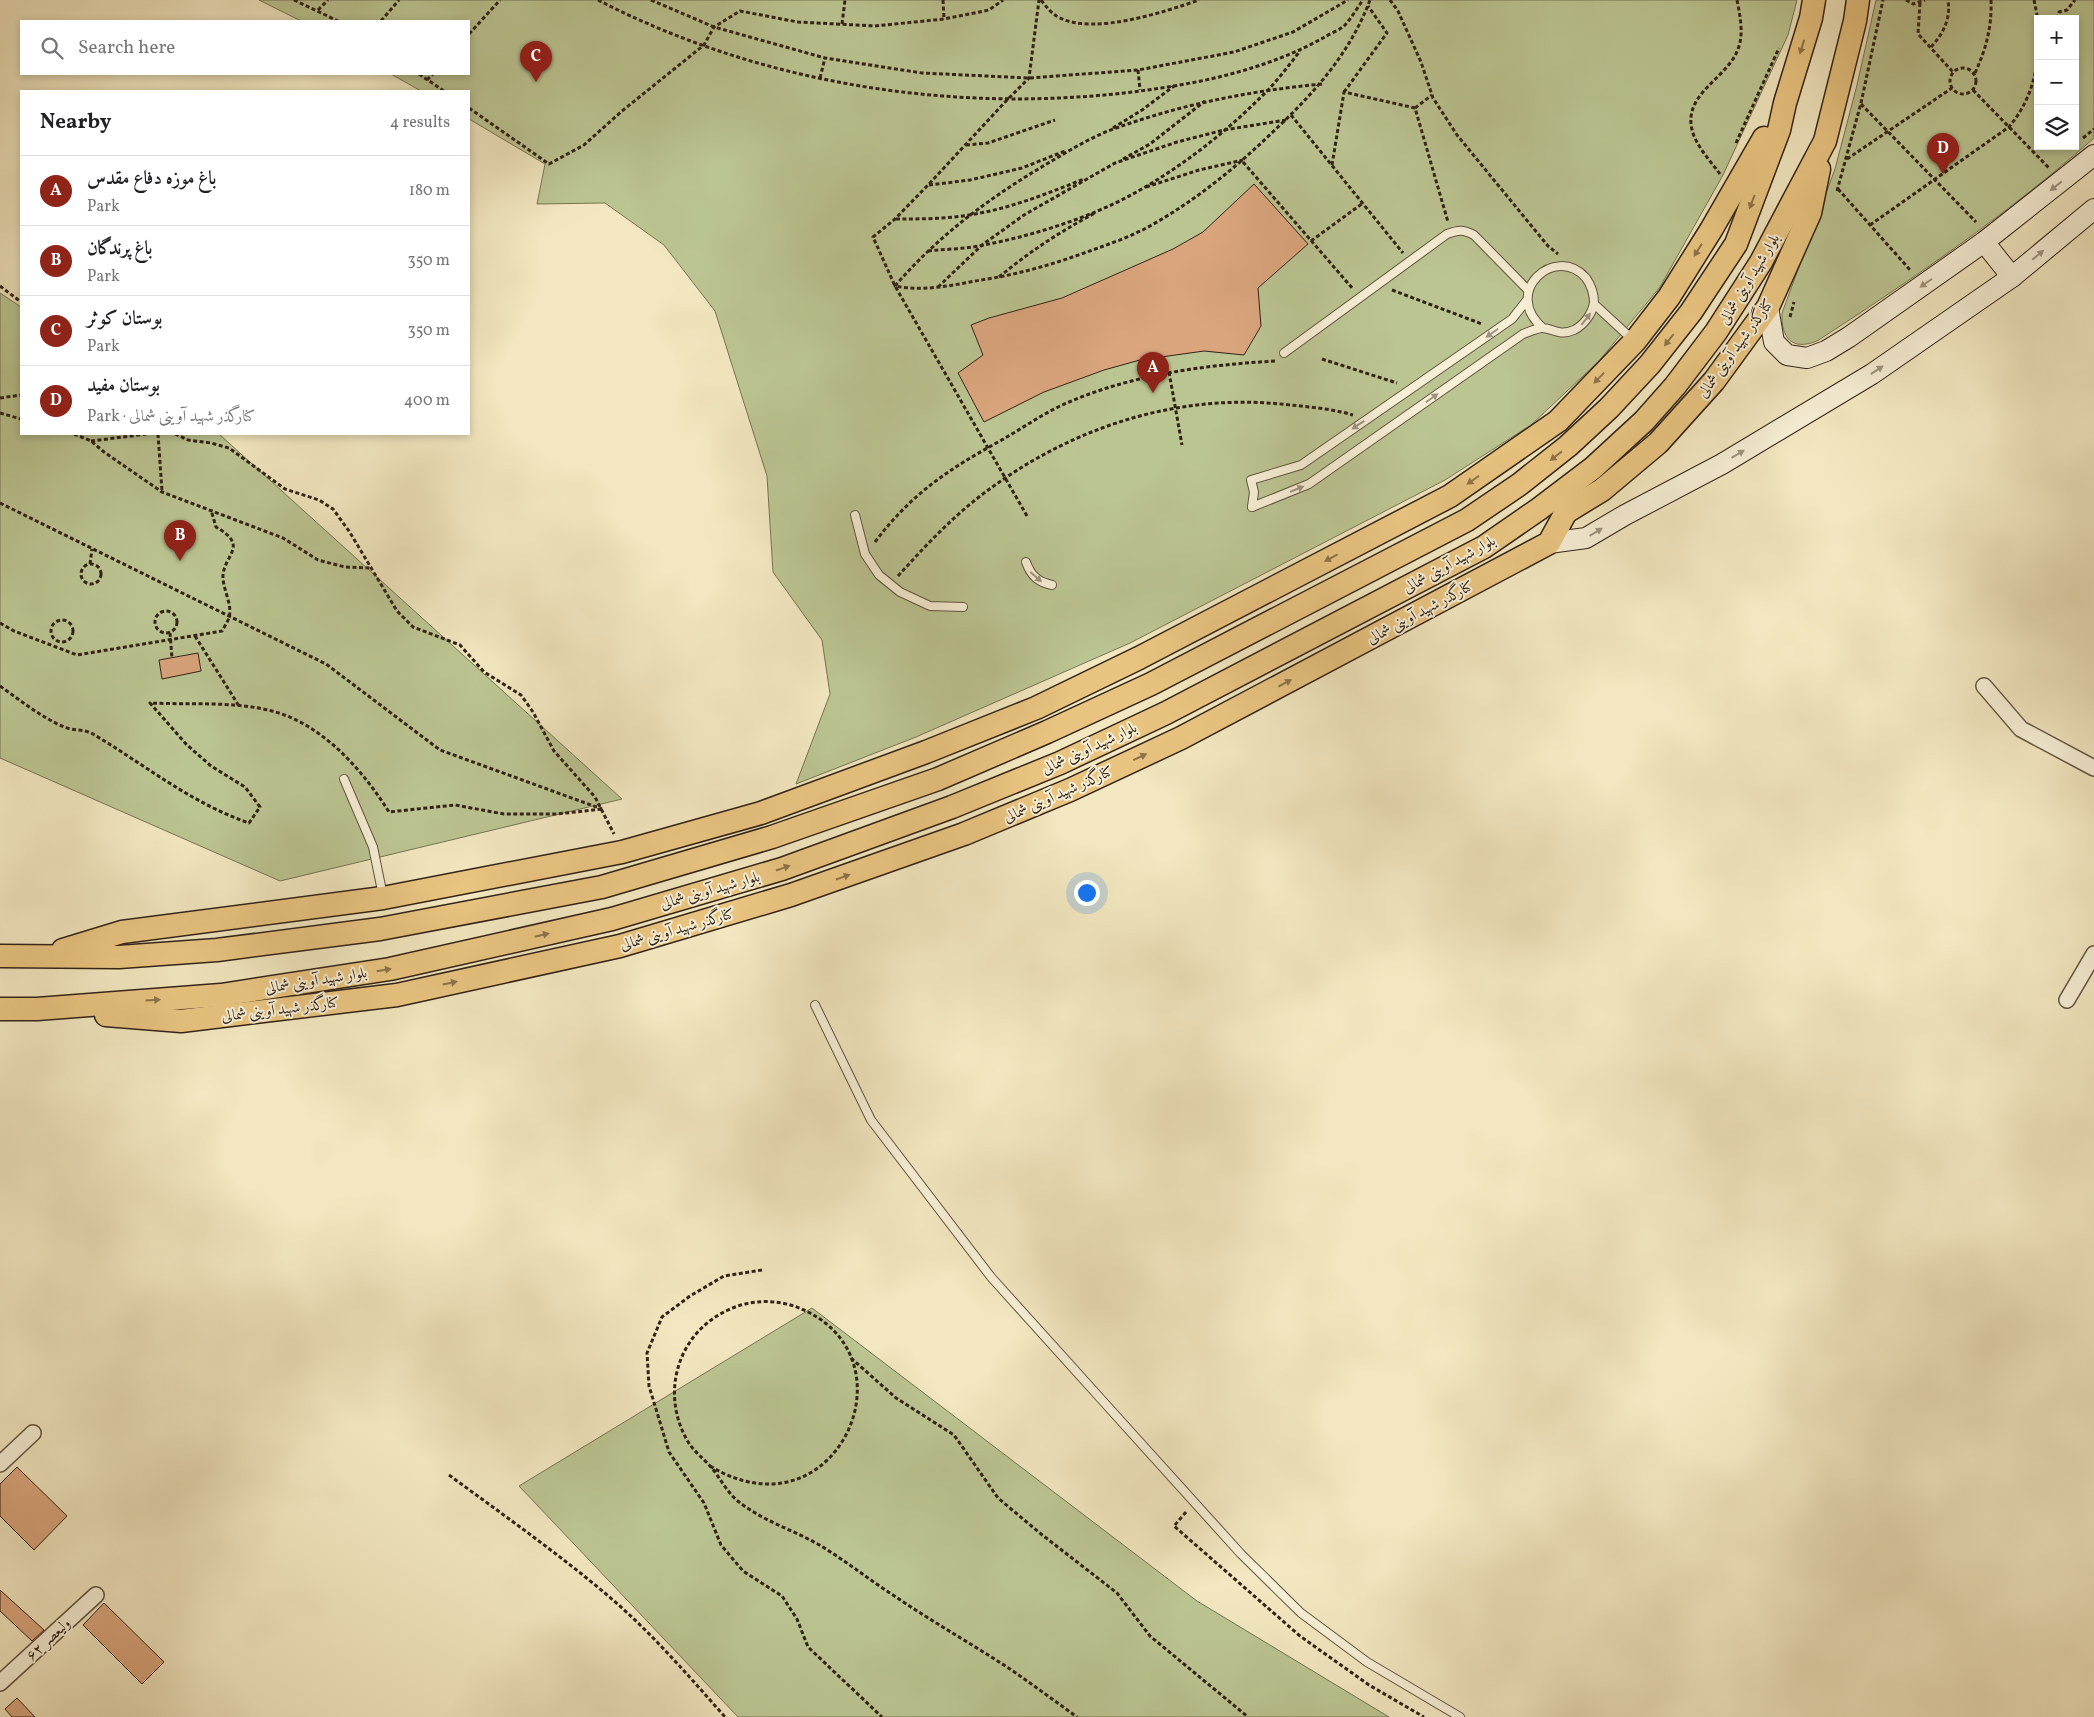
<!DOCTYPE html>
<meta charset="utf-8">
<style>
:root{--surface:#fff;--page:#f2f2f2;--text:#202124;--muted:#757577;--line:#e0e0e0;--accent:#8f2418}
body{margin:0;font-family:Vollkorn,Amiri,serif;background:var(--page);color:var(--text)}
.controls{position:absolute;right:15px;top:15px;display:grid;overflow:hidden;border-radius:0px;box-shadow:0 2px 8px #0003}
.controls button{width:45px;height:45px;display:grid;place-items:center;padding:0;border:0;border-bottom:1px solid var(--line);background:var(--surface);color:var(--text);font:25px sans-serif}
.you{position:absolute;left:1086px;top:892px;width:18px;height:18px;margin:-12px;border:4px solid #fff;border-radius:50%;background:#1a73e8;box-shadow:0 0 0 8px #1a73e833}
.badge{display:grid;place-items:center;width:32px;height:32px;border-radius:50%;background:var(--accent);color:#fff;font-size:16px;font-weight:700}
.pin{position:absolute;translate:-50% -41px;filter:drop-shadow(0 1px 2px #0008)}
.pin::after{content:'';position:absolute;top:26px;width:18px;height:15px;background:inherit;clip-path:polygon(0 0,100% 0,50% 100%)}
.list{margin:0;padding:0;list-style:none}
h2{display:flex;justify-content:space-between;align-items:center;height:65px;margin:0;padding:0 20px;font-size:21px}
h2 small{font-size:16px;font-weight:400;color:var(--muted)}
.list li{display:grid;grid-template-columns:32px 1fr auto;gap:15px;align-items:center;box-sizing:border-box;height:70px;padding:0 20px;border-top:1px solid var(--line)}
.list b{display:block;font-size:19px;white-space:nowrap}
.list p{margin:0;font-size:16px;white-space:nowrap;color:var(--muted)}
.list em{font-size:16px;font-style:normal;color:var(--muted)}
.icon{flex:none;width:28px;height:28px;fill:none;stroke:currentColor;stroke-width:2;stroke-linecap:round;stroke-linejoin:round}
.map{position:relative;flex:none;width:2094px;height:1717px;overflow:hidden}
.search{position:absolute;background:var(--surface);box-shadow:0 2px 8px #0003;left:20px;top:20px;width:450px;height:55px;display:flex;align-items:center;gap:12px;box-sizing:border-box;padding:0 18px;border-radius:0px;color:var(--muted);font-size:19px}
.panel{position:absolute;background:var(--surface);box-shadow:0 2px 8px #0003;left:20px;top:90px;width:450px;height:345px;border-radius:0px}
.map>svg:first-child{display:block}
.green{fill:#bbc592;stroke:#767454;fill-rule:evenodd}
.building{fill:#daa57d;stroke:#312216}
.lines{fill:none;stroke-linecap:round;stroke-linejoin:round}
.lane-casing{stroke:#615340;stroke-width:10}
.street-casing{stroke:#615340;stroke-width:18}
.secondary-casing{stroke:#312216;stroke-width:22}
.primary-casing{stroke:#312216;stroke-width:25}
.path{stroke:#312216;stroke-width:3;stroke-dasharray:4 2.5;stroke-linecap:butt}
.lane{stroke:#f7efd6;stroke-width:8}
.street{stroke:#f7efd6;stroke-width:15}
.secondary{stroke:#f7efd6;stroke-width:20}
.primary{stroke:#e9c480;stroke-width:22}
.oneway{fill:#8d734b}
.oneway2{fill:#9e9380}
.labels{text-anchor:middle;stroke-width:4;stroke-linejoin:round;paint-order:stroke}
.street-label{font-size:15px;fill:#312216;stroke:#f7efd6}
</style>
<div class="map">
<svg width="2094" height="1717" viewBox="0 0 2094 1717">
<rect width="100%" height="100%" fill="#f2e7c0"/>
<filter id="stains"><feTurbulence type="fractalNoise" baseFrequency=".004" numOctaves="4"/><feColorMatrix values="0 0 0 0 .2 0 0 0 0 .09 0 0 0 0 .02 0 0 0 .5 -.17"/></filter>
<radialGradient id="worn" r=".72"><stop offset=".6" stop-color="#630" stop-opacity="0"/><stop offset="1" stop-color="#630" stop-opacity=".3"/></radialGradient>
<g class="green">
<path d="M259 0H1797L1788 35 1723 175 1660 287 1599 361 1531 425 1445 480 1130 643 916 737 796 784 830 694 822 640 773 572 767 476 715 311 664 245 605 203 537 204 545 164 469 119V91H421L391 74H469V21H301Z"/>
<path d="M1876 0H2094V138C2008 214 1913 279 1817 341 1792 351 1781 338 1782 313L1835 169 1857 85ZM2038 19H2075V146H2038Z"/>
<path d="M0 293 21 307V434H219L622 799 280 881 0 758Z"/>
<path d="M812 1308 1197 1601 1389 1717H738L519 1486Z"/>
</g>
<g class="building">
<path d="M1254 184 1308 244 1258 288 1261 326 1244 355 1204 351 1140 360 1104 370 1044 392 984 422 958 373 983 355 971 325 989 318 1062 298 1173 249 1203 232Z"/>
<path d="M198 653 201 671 162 679 159 660Z"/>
<path d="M17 1467 67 1516 34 1550 0 1516V1484Z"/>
<path d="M0 1590 44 1630 32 1641 0 1611Z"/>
<path d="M104 1603 164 1662 142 1684 83 1625Z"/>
<path d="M17 1698 35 1717H12L5 1709Z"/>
</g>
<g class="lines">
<defs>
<g id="lane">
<path d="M1594 304 1633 340"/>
<path d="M1284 353 1447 234C1458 230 1463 229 1474 235L1528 290"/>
<path d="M1252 507 1309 484 1523 334C1528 332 1535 329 1541 328 1551 327 1558 337 1574 330 1584 325 1592 314 1594 303 1594 294 1591 285 1586 278 1555 243 1501 293 1543 328"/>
<path d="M1252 507 1254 492 1251 480 1301 465 1512 319 1527 300"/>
<path d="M855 515 865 554 879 575 900 592 930 606 963 607"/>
<path d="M1026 562C1031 576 1038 582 1052 585"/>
<path d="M344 779 373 847 383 896"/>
<path d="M815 1005 871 1120 991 1277 1101 1399 1241 1554 1301 1613 1367 1662 1460 1717"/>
</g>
<g id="street">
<path d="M1984 686 2021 729 2094 768"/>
<path d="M2067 1000 2094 954"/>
<path d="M0 1464 33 1433"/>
<path d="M0 1683 96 1595"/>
</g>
<g id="secondary">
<path d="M1984 242 2012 277"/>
<path d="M1768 307 1774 342 1787 355 1807 358 1826 351 1849 337 1984 242 2094 155"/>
<path d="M1549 543 1586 538 1625 515 1722 464 1872 374 2012 277 2094 209"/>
</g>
<g id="primary">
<path d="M63 950 122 932 383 898 622 852 761 813 926 752 1036 708 1139 658 1450 496 1558 421 1635 341 1669 297 1711 230 1764 138"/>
<path d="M0 956 119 957 217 950 380 929 602 887 772 837 938 779 1047 732 1151 684 1467 520 1520 484 1568 446 1609 408 1650 364 1691 312 1736 244 1779 130 1785 103 1811 18 1814 0"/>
<path d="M0 1009H37L221 995 390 969 612 919 782 869 952 807 1060 763 1166 713 1484 547 1539 509 1593 468 1644 421 1675 386 1716 332 1761 262 1825 141 1855 21 1858 0"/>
<path d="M106 1015 181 1021 397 995 620 946 791 895 964 834 1070 790 1181 738 1549 543 1566 512 1602 490 1658 443 1714 381 1768 307 1810 213 1819 169"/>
</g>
</defs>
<use href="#lane" class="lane-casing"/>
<use href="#street" class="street-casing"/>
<use href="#secondary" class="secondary-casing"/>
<use href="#primary" class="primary-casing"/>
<g class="path">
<path d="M294 0 338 21"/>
<path d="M598 0C780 94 1000 121 1201 81 1244 72 1285 59 1323 38 1329 34 1338 31 1344 26 1351 19 1357 8 1363 0"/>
<path d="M651 0 714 27 825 58 922 73 1029 78 1138 70 1234 52 1293 32 1348 0"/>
<path d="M943 0 944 19"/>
<path d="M1041 0C1047 8 1052 14 1060 18 1095 35 1164 12 1199 0"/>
<path d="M1390 0 1398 11 1421 62 1433 98 1457 135 1548 246 1558 254"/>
<path d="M1906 0 1913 4 1925 0"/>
<path d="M2034 0 2038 20"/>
<path d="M1920 3 1918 34 1953 72"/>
<path d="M318 10 328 0"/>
<path d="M2056 19 2059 12 2067 10 2075 0"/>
<path d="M381 21 399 0"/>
<path d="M842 24 845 0"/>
<path d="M469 34 500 0"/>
<path d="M1931 47C1943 34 1951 19 1948 0"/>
<circle cx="1963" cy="81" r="13"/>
<path d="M1138 70 1140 90"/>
<path d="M1975 73C1986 49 1992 27 1991 0"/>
<path d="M419 74 444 91"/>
<path d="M820 78 825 58"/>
<path d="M427 80 433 74"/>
<path d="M1322 84C1248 91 1178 105 1108 131 1086 140 1065 153 1045 165 989 198 938 236 895 286 924 292 953 285 981 280 1022 274 1060 262 1098 248 1115 242 1134 235 1150 226 1198 199 1239 165 1278 127 1317 90 1351 51 1370 0"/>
<path d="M1973 90 2049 168"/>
<path d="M1344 92 1387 33 1368 6"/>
<path d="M1861 104 1976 222"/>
<path d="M469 108 549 164 584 145 622 111 704 45 714 27 740 11 798 22 875 26 944 19 989 10 1003 0"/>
<path d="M1415 108 1432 95"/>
<path d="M1291 115 1403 253"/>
<path d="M1113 128 1142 110 1174 86"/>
<path d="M2083 138 2094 129"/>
<path d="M1736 143 1779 48"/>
<path d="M966 145 988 143 1055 120"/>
<path d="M1123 159 1150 144 1205 101"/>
<path d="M1847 159 1952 88"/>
<path d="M1243 162 1353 289"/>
<path d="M1332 165 1344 92 1415 108 1448 222"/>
<path d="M1720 174C1711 162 1700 150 1694 136 1678 95 1727 80 1738 49 1744 34 1740 16 1737 0"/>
<path d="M929 185 970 180 1022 168 1065 151"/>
<path d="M1146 187 1199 170 1243 160"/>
<path d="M1838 189 1911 271"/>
<path d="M1837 191 1861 103 1883 0"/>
<path d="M896 219C920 219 945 219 969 215 1009 209 1046 194 1084 179"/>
<path d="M1870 225 2009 127C2027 105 2035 83 2038 54"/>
<path d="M1311 241 1363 203"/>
<path d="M928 251C946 249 966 249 984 245 1031 236 1089 218 1131 195 1181 168 1229 130 1269 89 1280 77 1290 64 1300 51"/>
<path d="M999 277C1029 252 1061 231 1095 213"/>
<path d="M0 286 21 302"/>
<path d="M938 287 982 245 1024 215 1115 163 1177 142 1224 130 1286 120"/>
<path d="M1392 290 1482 324"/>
<path d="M1790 317 1794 302"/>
<path d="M1322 359 1397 383"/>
<path d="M1169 372 1182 445"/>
<path d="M0 398 21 395"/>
<path d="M0 413 21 419"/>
<path d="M74 434 91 441 104 452 162 492 283 538 318 560 345 567 370 568"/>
<path d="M158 434 162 491"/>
<path d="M175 434 188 440 211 443 229 448 285 489 319 500 333 509 349 531 397 611 413 627 460 645 484 672 521 695 533 712 554 751 595 797 614 834"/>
<path d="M91 441 147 434"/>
<path d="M0 503 326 664 440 750 602 809"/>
<path d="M1027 516 895 286 873 237 895 219 928 185 1007 100 1029 78 1039 0"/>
<path d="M875 542C911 494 949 469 1000 441 1023 428 1045 412 1069 402 1135 374 1205 365 1276 361"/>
<circle cx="91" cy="574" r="10"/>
<path d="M90 564 92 549"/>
<path d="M898 576C926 545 956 513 991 488 1077 425 1183 392 1290 405 1311 407 1333 409 1353 415"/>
<circle cx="166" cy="622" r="11"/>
<circle cx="62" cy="631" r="11"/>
<path d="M0 623 14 631 77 655 222 631C224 627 228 622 229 617 233 605 222 588 223 575 225 554 249 546 216 527L211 510"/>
<path d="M170 633 172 658"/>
<path d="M195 636 239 706"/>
<path d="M0 686C21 701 41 717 64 727 73 731 85 729 93 734 145 765 191 803 249 823L260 807 245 787 211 766 186 744 150 703C190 705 234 701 272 711 322 724 362 769 389 812L455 805 504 814H557L602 809"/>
<path d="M762 1270 724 1276 690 1296 662 1317 647 1353 649 1386 669 1452 704 1503 721 1545 743 1571 782 1596 797 1619 808 1647 882 1717"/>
<path d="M851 1358 896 1398 954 1435 998 1498 1041 1534 1117 1593 1150 1636 1248 1717"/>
<path d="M710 1466C832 1540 915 1366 808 1312 783 1299 753 1298 728 1310 678 1333 660 1392 687 1440 693 1451 702 1457 710 1466 720 1477 727 1493 739 1502 767 1524 801 1532 829 1551 851 1565 871 1581 893 1595 931 1621 972 1644 1010 1669 1033 1685 1055 1701 1077 1717"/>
<path d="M449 1475C502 1514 556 1552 606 1594 650 1631 687 1674 725 1717"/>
<path d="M1186 1512 1174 1526 1300 1636 1369 1685 1424 1717"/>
</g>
<use href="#lane" class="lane"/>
<use href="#street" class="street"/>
<use href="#secondary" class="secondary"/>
<use href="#primary" class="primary"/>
</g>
<defs><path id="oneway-solid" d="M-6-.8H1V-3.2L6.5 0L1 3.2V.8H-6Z" transform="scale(1.25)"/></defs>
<g class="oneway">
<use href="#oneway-solid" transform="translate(1802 47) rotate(107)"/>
<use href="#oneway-solid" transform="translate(1752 202) rotate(111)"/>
<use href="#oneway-solid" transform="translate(1698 250) rotate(122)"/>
<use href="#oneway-solid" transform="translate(1669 340) rotate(128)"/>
<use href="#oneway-solid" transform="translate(1599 378) rotate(134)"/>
<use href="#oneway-solid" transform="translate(1556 456) rotate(142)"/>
<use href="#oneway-solid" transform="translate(1473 480) rotate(145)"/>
<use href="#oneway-solid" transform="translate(1331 558) rotate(152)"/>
<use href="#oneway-solid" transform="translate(1285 683) rotate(-28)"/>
<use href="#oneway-solid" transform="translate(1140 757) rotate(-25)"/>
<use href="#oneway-solid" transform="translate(783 868) rotate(-19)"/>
<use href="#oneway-solid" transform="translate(843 877) rotate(-19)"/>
<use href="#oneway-solid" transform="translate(542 935) rotate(-13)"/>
<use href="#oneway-solid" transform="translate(384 970) rotate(-9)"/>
<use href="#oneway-solid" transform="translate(450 983) rotate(-12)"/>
<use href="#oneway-solid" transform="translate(153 1000) rotate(-4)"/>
</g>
<g class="oneway2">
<use href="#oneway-solid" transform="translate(2056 186) rotate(142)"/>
<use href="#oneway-solid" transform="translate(2038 255) rotate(-40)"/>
<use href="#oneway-solid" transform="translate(1926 283) rotate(145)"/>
<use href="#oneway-solid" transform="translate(1586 319) rotate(-52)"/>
<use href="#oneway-solid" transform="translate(1492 333) rotate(145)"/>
<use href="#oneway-solid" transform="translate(1877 370) rotate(-34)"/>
<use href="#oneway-solid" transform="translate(1432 398) rotate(-35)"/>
<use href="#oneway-solid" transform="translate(1358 425) rotate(146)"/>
<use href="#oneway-solid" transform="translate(1738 454) rotate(-31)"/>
<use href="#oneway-solid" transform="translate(1297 489) rotate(-22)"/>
<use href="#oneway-solid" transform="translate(1596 532) rotate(-31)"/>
<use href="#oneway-solid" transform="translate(1036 577) rotate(41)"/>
</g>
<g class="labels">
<g class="street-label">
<text transform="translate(1749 279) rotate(-59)" y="5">بلوار شهید آوینی شمالی</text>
<text transform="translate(1735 348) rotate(-54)" y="5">کنارگذر شهید آوینی شمالی</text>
<text transform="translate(1449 564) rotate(-29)" y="5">بلوار شهید آوینی شمالی</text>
<text transform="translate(1420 612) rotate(-28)" y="5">کنارگذر شهید آوینی شمالی</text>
<text transform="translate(1089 748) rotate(-25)" y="5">بلوار شهید آوینی شمالی</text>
<text transform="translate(1058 794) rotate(-24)" y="5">کنارگذر شهید آوینی شمالی</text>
<text transform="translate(710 890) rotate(-16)" y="5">بلوار شهید آوینی شمالی</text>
<text transform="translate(677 929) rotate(-16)" y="5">کنارگذر شهید آوینی شمالی</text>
<text transform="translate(316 980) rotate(-9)" y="5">بلوار شهید آوینی شمالی</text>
<text transform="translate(280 1009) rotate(-7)" y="5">کنارگذر شهید آوینی شمالی</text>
<text transform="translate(48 1639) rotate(-43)" y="5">ولیعصر ۶۲</text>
</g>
</g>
<rect width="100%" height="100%" filter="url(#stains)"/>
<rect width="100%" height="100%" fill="url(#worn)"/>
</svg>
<div class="controls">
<button>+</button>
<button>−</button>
<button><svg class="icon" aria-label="layers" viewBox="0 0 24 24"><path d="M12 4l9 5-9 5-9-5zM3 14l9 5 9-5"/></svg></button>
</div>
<div class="you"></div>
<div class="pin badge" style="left:1153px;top:393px">A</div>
<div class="pin badge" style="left:180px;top:561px">B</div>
<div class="pin badge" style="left:536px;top:82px">C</div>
<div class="pin badge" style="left:1943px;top:174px">D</div>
<div class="search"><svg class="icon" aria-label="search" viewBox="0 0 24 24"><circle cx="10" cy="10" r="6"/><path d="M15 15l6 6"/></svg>Search here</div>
<section class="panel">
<h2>Nearby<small>4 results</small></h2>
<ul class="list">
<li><span class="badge">A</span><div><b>باغ موزه دفاع مقدس</b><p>Park</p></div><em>180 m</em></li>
<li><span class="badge">B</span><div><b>باغ پرندگان</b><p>Park</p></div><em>350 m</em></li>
<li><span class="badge">C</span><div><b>بوستان کوثر</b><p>Park</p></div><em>350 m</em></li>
<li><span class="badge">D</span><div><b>بوستان مفید</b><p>Park · کنارگذر شهید آوینی شمالی</p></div><em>400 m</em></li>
</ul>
</section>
</div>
